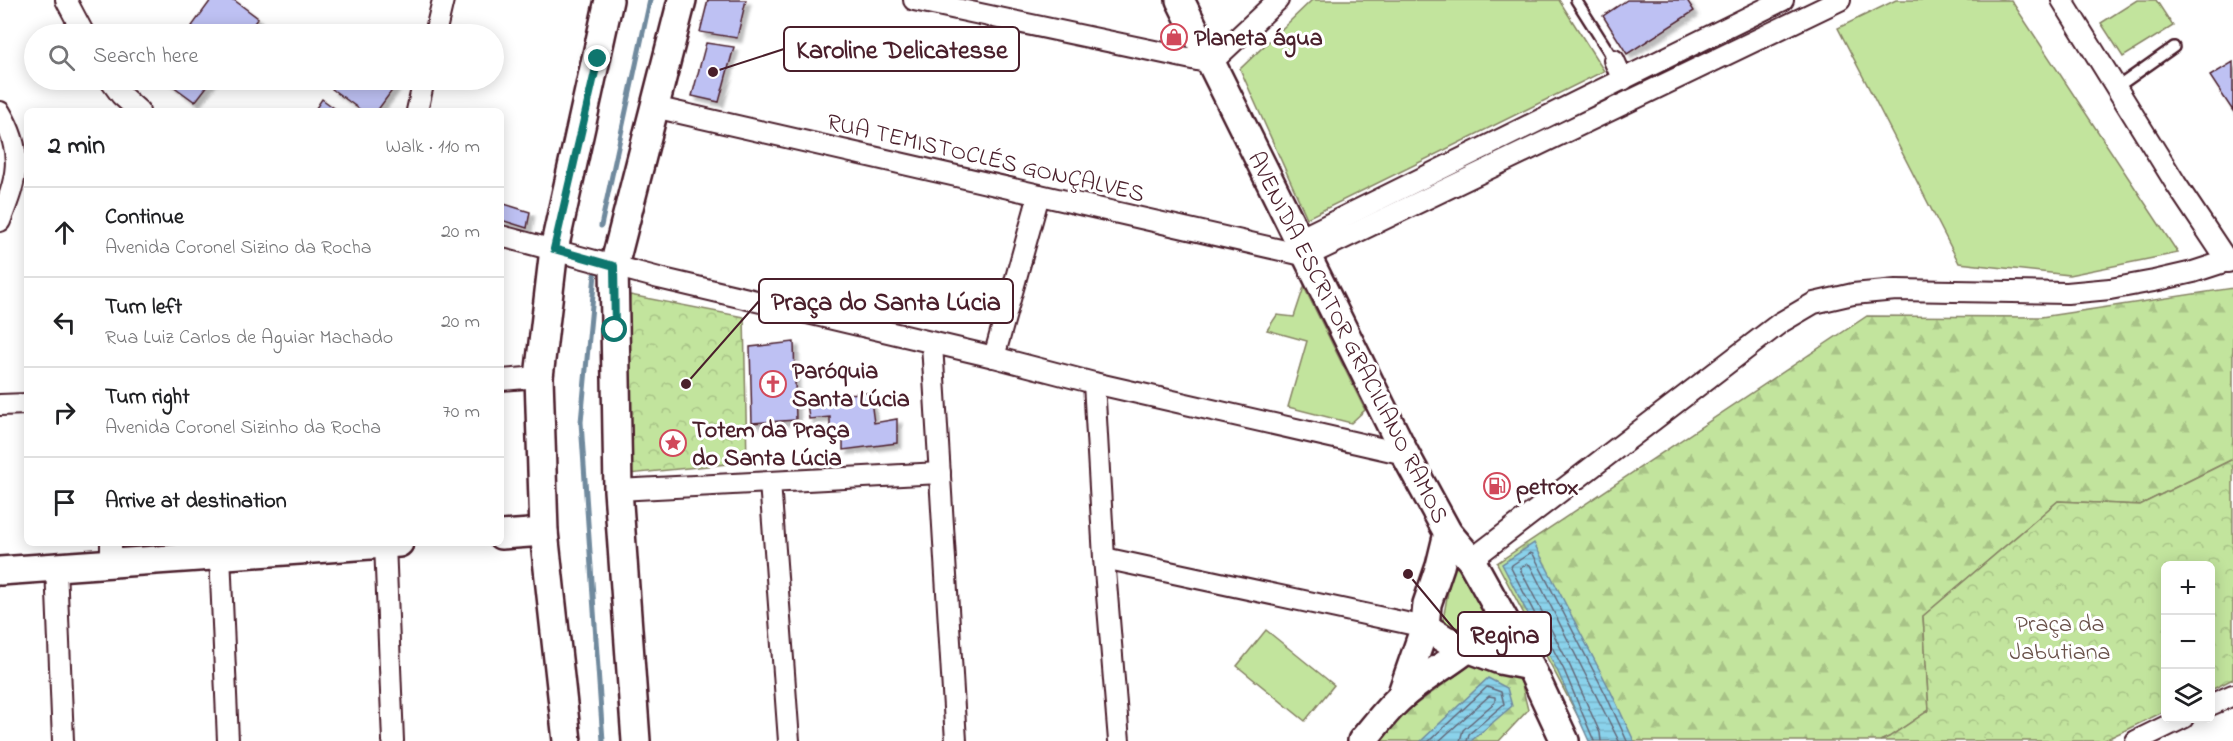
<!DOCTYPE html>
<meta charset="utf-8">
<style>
:root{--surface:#fff;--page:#f6f6f6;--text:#202124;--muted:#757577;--line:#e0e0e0}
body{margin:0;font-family:"Indie Flower",sans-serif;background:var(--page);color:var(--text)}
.controls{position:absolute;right:18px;bottom:18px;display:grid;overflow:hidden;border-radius:9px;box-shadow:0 3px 15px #0003}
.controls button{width:54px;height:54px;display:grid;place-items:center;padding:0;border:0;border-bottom:2px solid var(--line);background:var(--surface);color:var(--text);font:30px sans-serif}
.stop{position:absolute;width:18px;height:18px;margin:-14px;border:4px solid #0f766e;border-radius:50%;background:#fff}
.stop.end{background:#0f766e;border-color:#fff;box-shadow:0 2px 6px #0008}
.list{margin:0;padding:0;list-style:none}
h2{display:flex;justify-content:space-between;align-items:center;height:78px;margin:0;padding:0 24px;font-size:26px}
h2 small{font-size:20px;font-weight:400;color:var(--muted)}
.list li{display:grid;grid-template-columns:39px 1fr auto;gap:18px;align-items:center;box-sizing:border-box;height:90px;padding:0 24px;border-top:2px solid var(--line)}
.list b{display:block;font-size:22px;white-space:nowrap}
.list p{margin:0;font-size:20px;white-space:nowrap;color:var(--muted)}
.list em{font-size:20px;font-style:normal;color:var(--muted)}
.icon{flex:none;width:33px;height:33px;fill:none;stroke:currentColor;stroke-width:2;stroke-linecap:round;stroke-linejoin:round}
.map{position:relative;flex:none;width:2233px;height:741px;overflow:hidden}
.search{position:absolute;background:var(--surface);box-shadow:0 3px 15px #0003;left:24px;top:24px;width:480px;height:66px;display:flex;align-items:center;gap:15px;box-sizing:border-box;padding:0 21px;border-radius:33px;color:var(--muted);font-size:22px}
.panel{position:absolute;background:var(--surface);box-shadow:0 3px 15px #0003;left:24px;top:108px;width:480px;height:438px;border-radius:9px}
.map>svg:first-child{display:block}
.grass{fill:#c2e49d;stroke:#868264;stroke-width:1.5}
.forest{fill:url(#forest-firs);stroke:#868264;stroke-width:1.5}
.park{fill:url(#park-crowns);stroke:#868264;stroke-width:1.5}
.water{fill:url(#water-rules);stroke:#708a9e;stroke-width:1.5}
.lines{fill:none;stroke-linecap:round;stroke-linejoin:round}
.shore{stroke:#646778;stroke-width:1.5}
.stream{stroke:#708a9e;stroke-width:5}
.building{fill:#bec1f3;stroke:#4a1f2b;stroke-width:1.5;filter:url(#shadow)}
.lane-casing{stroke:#4a1f2b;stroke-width:14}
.street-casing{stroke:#4a1f2b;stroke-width:24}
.secondary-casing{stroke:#4a1f2b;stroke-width:32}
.lane{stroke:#fff;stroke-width:9}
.street{stroke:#fff;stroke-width:20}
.secondary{stroke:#fff;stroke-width:27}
.route{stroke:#0f766e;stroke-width:8}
.labels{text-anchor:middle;stroke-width:6;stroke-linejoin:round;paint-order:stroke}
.poi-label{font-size:24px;font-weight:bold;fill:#4a1f2b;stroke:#fff;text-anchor:start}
.street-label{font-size:24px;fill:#4a1f2b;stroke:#fff}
.park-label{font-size:24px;fill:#685048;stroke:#fff}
.leader{fill:none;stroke:#4a1f2b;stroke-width:2}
.callout-dot{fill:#4a1f2b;stroke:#fff;stroke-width:2}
.callout{fill:#fff;stroke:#4a1f2b;stroke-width:2}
.callout-label{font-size:26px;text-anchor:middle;font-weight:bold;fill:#4a1f2b}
</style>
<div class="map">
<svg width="2233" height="741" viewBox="0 0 2233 741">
<defs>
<pattern id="forest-firs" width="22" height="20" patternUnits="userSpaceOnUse" patternTransform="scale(1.5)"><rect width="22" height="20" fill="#c2e49d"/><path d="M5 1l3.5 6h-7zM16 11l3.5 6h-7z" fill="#a8c387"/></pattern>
<pattern id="park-crowns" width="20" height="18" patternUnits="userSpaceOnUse" patternTransform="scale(1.5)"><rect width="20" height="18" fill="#c2e49d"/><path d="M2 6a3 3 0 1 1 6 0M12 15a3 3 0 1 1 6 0" fill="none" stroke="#a8c387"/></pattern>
<pattern id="water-rules" width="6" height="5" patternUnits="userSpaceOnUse" patternTransform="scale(1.5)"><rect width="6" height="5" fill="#8ad2eb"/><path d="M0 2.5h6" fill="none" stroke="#79b4ca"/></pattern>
<filter id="shadow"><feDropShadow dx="4.5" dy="4.5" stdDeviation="1.5" flood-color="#0004"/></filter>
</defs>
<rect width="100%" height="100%" fill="#fff"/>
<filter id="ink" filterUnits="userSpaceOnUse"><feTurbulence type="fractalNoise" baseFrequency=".0167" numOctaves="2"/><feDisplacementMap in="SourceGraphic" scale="12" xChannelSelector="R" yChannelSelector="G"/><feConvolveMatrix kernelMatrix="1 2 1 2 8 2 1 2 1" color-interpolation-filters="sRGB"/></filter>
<g filter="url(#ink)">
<g class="grass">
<path d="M1312 0H1559L1604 71 1307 218 1240 69Z"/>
<path d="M1896 0H2011L2178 253 2069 275 1959 263 1838 28Z"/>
<path d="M2137 0H2156L2173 26 2123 57 2101 23Z"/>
<path d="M1304 287 1365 410 1351 423 1288 407 1307 341 1267 330 1277 315 1294 317Z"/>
<path d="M1457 566 1463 567 1487 601 1486 620 1461 636 1442 625 1451 575Z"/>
<path d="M1266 630 1334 685 1305 721 1237 666Z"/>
</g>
<g class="forest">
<path d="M2233 288V459L2140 505 2058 501 1923 616 1929 710 1889 737 1880 741H1591L1497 563 1867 316 2041 317Z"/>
<path d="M1480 658 1520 677 1528 710 1499 741H1380L1393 721Z"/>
</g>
<g class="park">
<path d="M630 295 744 317 747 462 629 474 625 342Z"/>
<path d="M2233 459V679L2211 690 2210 566H2166L2165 711 2103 741H1880L1889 737 1929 710 1923 616 2058 501 2140 505Z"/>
</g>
<g class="water">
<path d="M1534 543 1611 692 1634 741H1589L1558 672 1502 564Z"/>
<path d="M1488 678 1507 688 1512 706 1471 741H1421Z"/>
</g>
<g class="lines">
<g class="shore">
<path d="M1429 741 1487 687 1501 692 1504 704 1469 734 1467 741"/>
<path d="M1439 741 1489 696 1495 697V702L1463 730 1460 741"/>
<path d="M1594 741 1564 670 1511 568 1512 565 1530 553 1533 554 1606 695 1627 741"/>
<path d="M1601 741 1600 733 1570 666 1521 571V568L1527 564 1530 565 1619 741"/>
</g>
<g class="stream">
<path d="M601 226 650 0"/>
<path d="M595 274 581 422 603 741"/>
</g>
</g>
<g class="building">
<path d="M211 0H234L258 18 246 34H203L192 26Z"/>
<path d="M708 0H746L737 38 700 32Z"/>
<path d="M1627 0H1687L1694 11 1627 54 1603 16Z"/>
<path d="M706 43 734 47 719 102 692 96Z"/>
<path d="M2233 62V111L2210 76Z"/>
<path d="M165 80H212L195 102Z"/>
<path d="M340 80H396L399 81 377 111H362L332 89Z"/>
<path d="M322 99 338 111H314Z"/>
<path d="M501 203 530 212 527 228 501 220Z"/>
<path d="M794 342 796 420 752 423 750 347Z"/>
<path d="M870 393 874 423 897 419V443L843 450V432L830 433V417L809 419 806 395Z"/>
</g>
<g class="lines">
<defs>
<g id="lane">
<path d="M1576 0 1614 60"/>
<path d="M2116 88 2174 47"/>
</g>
<g id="street">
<path d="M66 0 84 34"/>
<path d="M914 0 1211 63 1278 0"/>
<path d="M2062 0 2176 184 2228 262"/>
<path d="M435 34 443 0"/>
<path d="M1614 60 1623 80"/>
<path d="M110 80 121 95 139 111"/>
<path d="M654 107 1307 256 1840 0"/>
<path d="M417 111 424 80"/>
<path d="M0 112C25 154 17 178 0 221"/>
<path d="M501 236 659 278 994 357 1094 383 1405 454"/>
<path d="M1299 239 1783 0"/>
<path d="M932 344 956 741"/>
<path d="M994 357 1039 195"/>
<path d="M501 380 539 377"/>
<path d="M1094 383 1104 558 1119 741"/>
<path d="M0 405 27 404"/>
<path d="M770 482 789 741"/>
<path d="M618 490 940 473"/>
<path d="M385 544 393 741"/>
<path d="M220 554 228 741"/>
<path d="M1104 558 1425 627"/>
<path d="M1471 560 1780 323 1814 303 1853 294 1896 290 2067 293 2110 289 2154 281 2193 272 2233 259"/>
<path d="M111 563V543"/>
<path d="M56 567 63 741"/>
<path d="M2210 705 2233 695"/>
<path d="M2136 741 2183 718"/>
</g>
<g id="secondary">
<path d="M1180 0 1405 454 1448 533 1471 560 1530 666 1565 741"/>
<path d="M501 535 544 532"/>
<path d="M0 571 399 543"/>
<path d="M1425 627 1446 640 1500 660 1530 666"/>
<path d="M1401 696 1425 627 1427 604 1440 566 1448 533"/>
<path d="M567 741 544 532 539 377 554 249 609 0"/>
<path d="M636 741 618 490 614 266 682 0"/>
<path d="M1362 741C1375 726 1387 709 1402 696 1434 667 1478 651 1500 613"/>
</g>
</defs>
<use href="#lane" class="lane-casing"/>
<use href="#street" class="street-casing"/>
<use href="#secondary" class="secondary-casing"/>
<use href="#lane" class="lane"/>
<use href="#street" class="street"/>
<use href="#secondary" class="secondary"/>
</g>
</g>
<g class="lines" filter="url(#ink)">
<path class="route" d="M598 59 554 249 614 266 615 330"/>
</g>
<defs>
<symbol id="shop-ring" viewBox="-11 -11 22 22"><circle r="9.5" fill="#fff" stroke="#d1495b" stroke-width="1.5"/><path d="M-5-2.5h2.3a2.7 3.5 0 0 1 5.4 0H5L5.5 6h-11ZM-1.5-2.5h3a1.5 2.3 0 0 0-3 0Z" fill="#d1495b"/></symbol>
<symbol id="church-ring" viewBox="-11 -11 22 22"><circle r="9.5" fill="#fff" stroke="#d1495b" stroke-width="1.5"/><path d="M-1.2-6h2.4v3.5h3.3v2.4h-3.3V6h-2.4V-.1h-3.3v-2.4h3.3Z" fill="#d1495b"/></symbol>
<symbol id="sight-ring" viewBox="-11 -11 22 22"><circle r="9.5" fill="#fff" stroke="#d1495b" stroke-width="1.5"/><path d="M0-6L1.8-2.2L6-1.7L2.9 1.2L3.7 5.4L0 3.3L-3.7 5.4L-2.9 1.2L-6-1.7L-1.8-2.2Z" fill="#d1495b"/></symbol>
<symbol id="fuel-ring" viewBox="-11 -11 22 22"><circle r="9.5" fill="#fff" stroke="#d1495b" stroke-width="1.5"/><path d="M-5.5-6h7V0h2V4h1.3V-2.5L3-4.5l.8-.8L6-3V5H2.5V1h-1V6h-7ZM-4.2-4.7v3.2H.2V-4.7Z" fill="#d1495b"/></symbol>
</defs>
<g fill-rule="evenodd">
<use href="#shop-ring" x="1159" y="22" width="30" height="30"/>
<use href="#church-ring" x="758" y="369" width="30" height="30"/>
<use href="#sight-ring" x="658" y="428" width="30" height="30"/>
<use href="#fuel-ring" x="1482" y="471" width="30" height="30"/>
</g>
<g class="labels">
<g class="poi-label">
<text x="1194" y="45">Planeta água</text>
<text x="792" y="378">Paróquia<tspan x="792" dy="28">Santa Lúcia</tspan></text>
<text x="692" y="437">Totem da Praça<tspan x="692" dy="28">do Santa Lúcia</tspan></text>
<text x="1516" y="494">petrox</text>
</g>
<g class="street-label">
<text transform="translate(986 157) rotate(13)" y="8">RUA TEMISTOCLÉS GONÇALVES</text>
<text transform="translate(1349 337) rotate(63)" y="8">AVENIDA ESCRITOR GRACILIANO RAMOS</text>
</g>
<g class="park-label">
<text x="2060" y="631">Praça da<tspan x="2060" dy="28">Jabutiana</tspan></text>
</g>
</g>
<path class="leader" d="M713 72L784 49M686 384L759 301M1408 574L1458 634"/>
<g class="callout-dot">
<circle cx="713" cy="72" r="6"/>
<circle cx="686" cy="384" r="6"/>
<circle cx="1408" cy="574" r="6"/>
</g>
<g class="callout">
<rect x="784" y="27" width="235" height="44" rx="6"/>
<rect x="759" y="279" width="254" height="44" rx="6"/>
<rect x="1458" y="612" width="93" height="44" rx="6"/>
</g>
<g class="callout-label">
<text x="902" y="58">Karoline Delicatesse</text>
<text x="886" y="310">Praça do Santa Lúcia</text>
<text x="1505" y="643">Regina</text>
</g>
</svg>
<div class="controls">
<button>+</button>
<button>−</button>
<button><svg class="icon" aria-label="layers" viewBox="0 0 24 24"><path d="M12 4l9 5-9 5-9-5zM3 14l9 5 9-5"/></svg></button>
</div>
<div class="stop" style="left:615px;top:330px"></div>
<div class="stop end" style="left:598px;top:59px"></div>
<div class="search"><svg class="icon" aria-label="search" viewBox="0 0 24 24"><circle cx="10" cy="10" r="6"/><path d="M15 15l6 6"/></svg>Search here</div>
<section class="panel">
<h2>2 min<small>Walk · 110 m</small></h2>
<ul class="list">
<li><svg class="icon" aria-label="ahead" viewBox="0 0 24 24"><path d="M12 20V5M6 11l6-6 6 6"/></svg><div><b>Continue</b><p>Avenida Coronel Sizino da Rocha</p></div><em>20 m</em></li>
<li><svg class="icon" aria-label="left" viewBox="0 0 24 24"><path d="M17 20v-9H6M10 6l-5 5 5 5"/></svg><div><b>Turn left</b><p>Rua Luiz Carlos de Aguiar Machado</p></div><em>20 m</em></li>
<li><svg class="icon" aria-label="right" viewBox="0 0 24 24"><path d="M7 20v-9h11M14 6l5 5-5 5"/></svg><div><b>Turn right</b><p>Avenida Coronel Sizinho da Rocha</p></div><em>70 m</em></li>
<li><svg class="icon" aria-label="arrive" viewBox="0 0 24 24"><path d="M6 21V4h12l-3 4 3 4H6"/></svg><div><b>Arrive at destination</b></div></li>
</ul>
</section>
</div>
